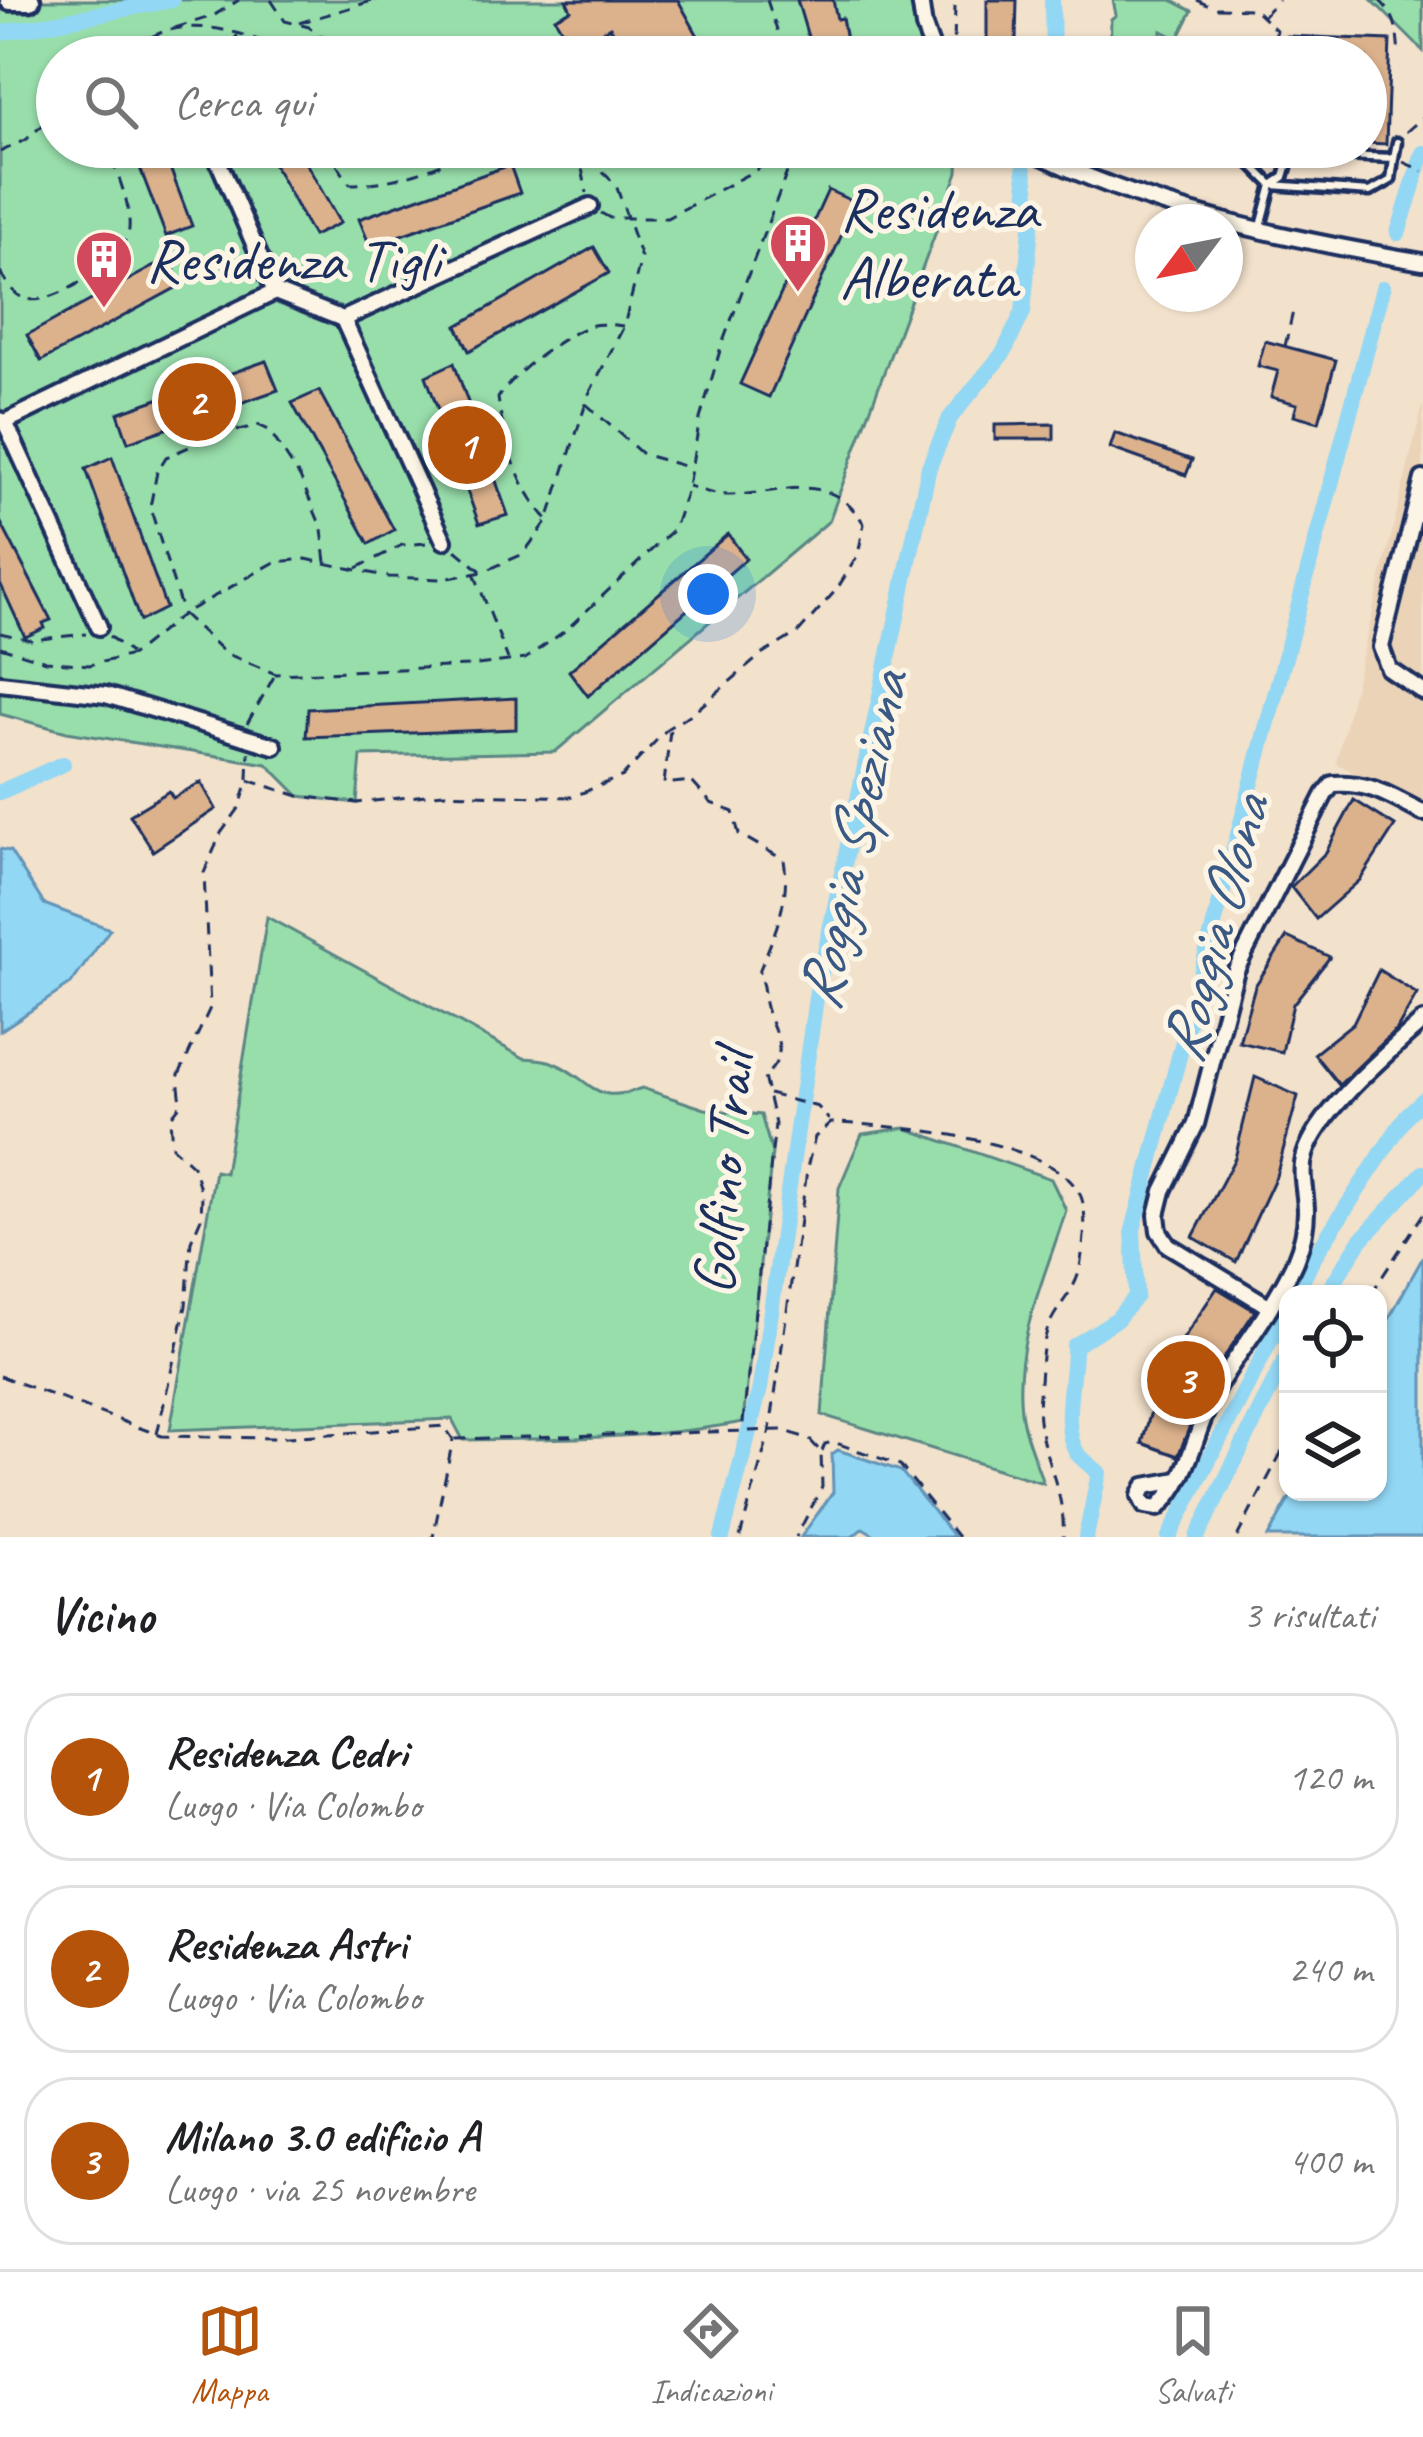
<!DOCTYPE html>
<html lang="it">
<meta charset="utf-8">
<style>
:root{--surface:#fff;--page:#f6f6f6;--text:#202124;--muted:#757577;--line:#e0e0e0;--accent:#b45309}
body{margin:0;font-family:Caveat,sans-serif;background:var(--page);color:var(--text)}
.controls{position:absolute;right:36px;bottom:36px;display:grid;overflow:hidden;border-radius:24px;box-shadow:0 3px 9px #0004}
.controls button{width:108px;height:108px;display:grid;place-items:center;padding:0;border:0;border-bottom:3px solid var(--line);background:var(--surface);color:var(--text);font:60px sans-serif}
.compass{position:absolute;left:1135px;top:204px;width:108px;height:108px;border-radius:50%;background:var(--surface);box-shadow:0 3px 9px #0004;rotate:238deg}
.you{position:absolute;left:708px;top:594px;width:42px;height:42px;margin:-30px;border:9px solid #fff;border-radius:50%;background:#1a73e8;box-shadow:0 0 0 18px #1a73e833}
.badge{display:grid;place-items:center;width:78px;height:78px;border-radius:50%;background:var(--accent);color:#fff;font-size:39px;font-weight:700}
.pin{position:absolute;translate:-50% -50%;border:6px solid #fff;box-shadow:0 3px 12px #0006}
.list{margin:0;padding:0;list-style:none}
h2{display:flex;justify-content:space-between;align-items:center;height:156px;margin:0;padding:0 48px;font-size:51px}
h2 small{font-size:39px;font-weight:400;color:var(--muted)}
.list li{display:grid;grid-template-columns:78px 1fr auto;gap:36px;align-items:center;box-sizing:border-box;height:168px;margin:0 24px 24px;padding:0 24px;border:3px solid var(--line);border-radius:48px}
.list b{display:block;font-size:45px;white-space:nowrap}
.list p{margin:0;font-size:39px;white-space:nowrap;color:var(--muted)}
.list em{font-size:39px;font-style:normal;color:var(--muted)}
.icon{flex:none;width:66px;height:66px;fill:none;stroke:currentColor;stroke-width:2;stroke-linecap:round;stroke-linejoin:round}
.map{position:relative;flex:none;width:1423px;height:1537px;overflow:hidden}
.search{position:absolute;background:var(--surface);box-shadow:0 3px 9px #0004;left:36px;right:36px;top:36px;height:132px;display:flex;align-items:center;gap:30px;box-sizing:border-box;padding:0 42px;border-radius:66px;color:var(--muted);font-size:45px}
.sheet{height:732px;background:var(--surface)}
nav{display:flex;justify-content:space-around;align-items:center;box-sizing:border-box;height:168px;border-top:3px solid var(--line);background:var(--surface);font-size:33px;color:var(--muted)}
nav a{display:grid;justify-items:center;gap:6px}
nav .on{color:var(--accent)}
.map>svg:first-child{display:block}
.built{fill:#ebd3b8}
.green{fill:#98deab;stroke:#5a8684;stroke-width:3}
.water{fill:#92d7f4;stroke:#6294b8;stroke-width:3}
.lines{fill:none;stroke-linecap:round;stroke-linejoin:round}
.canal{stroke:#92d7f4;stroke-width:16}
.building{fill:#dcb28d;stroke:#1b2f5e;stroke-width:3}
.lane-casing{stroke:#1b2f5e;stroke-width:15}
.street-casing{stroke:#1b2f5e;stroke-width:22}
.secondary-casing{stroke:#1b2f5e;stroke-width:27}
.path{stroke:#1b2f5e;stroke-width:3;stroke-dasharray:12 9;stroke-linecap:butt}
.lane{stroke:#fcf5e5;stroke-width:6}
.street{stroke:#fcf5e5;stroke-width:14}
.secondary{stroke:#fcf5e5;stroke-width:18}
.labels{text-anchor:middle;stroke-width:10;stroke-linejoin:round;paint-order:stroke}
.poi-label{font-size:60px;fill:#1b2f5e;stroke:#fcf5e5;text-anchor:start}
.street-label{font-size:60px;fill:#1b2f5e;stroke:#fcf5e5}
.water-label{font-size:63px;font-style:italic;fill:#395984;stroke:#fcf5e5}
</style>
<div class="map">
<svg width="1423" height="1537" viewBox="0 0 1423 1537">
<rect width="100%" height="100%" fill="#f2e1cb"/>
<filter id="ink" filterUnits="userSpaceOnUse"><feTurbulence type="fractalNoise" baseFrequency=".00833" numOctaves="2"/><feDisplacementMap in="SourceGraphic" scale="24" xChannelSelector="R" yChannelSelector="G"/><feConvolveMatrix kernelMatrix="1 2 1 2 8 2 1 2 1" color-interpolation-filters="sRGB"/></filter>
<g filter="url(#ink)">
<path class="built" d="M1423 405V810L1336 763Z"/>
<g class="green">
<path d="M0 0H910L917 37 929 57H57V147H959L958 172 829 521 555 752 361 756 357 803 299 796 267 764 67 732 0 714Z"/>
<path d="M1113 0H1171L1192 11 1178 39 1162 31 1161 57H1110L1111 19 1116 15Z"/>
<path d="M1372 0H1423V51Z"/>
<path d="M267 917 524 1058C533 1059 546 1059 554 1063 592 1079 593 1107 642 1088L705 1109 761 1115 772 1153 743 1422C651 1439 557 1439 463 1440L452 1419 170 1430 215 1171 225 1173Z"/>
<path d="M905 1128 1051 1179 1066 1210C1046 1276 1013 1341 1021 1411 1023 1434 1036 1460 1043 1483L822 1415 839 1188 862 1134Z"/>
</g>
<g class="water">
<path d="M0 849 10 851 44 904 110 929 71 984 0 1031Z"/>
<path d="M1423 1257V1537H1268L1293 1492H1378V1338Z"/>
<path d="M838 1450 901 1471 954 1537H878L863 1528 852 1537H801L833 1492 832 1454Z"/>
</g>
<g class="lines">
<g class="canal">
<path d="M1052 0 1053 57"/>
<path d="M0 33 172 0"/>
<path d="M1398 233 1423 153"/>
<path d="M0 792 63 764"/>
<path d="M1295 1294 1315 1255 1407 1115 1423 1100"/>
<path d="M1326 1294 1361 1240 1423 1173"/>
<path d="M722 1537 760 1388 817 991 929 467 950 418 1004 352 1023 312 1032 217 1024 170"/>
<path d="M1086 1537 1099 1473C1093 1467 1082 1460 1077 1453 1060 1426 1075 1377 1074 1346L1117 1319 1136 1296 1133 1230 1383 288"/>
<path d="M1169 1537 1288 1307"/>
<path d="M1197 1537 1288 1354"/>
</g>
</g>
<g class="building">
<path d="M566 0H678L703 45 688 53 690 57H638L632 47 623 52 610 27 572 48 555 18 571 10Z"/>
<path d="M797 0H833L837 19 842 18 849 57H814Z"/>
<path d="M987 0H1017L1016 41H987Z"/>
<path d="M1287 36 1390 40 1386 144 1366 143V57H1286Z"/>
<path d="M132 147H162L192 226 166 236Z"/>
<path d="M264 147H297L340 223 313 236Z"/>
<path d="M510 165 520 193 370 246 359 219Z"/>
<path d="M828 190 856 203 769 397 740 384Z"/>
<path d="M594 247 609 273 469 351 457 326Z"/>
<path d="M169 258 181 285 41 361 27 335Z"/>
<path d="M1265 341 1336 360 1319 422 1294 415 1297 404 1271 397 1278 371 1258 366Z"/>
<path d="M266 361 278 390 128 442 118 413Z"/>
<path d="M454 363 508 515 479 524 426 376Z"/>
<path d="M319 391 394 530 369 544 292 403Z"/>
<path d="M1054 424V439H995V425Z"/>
<path d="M1115 433 1192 460 1186 475 1110 448Z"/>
<path d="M112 457 166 608 140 621 86 469Z"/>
<path d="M0 521 51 620 43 623 45 628 25 637 0 583Z"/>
<path d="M728 534 746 559 588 696 569 671Z"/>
<path d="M516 698V729L306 737 308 709Z"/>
<path d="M201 782 216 809 153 851 130 815 169 791 173 798Z"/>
<path d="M1354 800 1395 826 1360 880 1316 919 1291 887 1326 852Z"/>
<path d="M1287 937 1330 957 1293 1004 1282 1052 1239 1042 1255 986Z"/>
<path d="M1379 970 1417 994 1397 1029 1339 1085 1314 1054 1353 1023Z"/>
<path d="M1255 1077 1298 1096 1276 1176 1236 1262 1193 1237 1235 1158Z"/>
<path d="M1217 1288 1255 1311 1207 1383 1178 1456 1142 1443 1163 1369Z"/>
</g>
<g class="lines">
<defs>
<g id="lane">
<path d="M1202 57V54L1242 57"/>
<path d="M1201 147V152L1241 154 1272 185 1370 192 1391 180 1394 158 1291 154 1284 177 1272 185 1260 230"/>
<path d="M1394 158 1397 142"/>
</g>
<g id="street">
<path d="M920 0 924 27 935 57"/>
<path d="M212 147 275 292"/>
<path d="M1024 147C1147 211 1288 239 1423 262"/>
<path d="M343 319 444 541"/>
<path d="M0 420 5 422 275 292 343 319 590 206"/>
<path d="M5 422 99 627"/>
<path d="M1423 479 1381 647 1389 669 1423 692"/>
<path d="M0 683 106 695 274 746"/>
<path d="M1423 813C1392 797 1369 781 1333 784L1325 794 1236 970 1196 1124 1163 1191 1157 1215 1159 1231 1168 1245 1270 1307C1288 1277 1306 1248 1306 1211 1306 1192 1299 1173 1305 1155 1318 1111 1389 1052 1423 1021"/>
<path d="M1178 1480 1145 1486 1140 1496 1145 1506 1158 1508C1192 1475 1195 1428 1217 1388 1233 1360 1254 1335 1270 1307"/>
</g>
<path id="secondary" d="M10 0H30"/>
</defs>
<use href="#lane" class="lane-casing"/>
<use href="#street" class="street-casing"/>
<use href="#secondary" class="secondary-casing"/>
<g class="path">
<path d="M271 0 285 21 309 27 322 37 323 57"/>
<path d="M767 0 786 57"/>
<path d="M1197 0 1213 8 1254 9 1276 30 1275 57"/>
<path d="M1379 0C1398 18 1396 28 1399 54"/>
<path d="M955 6 954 45 962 57"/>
<path d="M1263 16 1278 0"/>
<path d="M299 23 375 0"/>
<path d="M175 28 213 16 239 0"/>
<path d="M150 44 168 57"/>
<path d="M114 57C131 49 149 36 166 31 208 19 258 37 295 57"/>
<path d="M214 57 219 56 238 35"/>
<path d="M1406 132 1423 117"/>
<path d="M325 147 350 184C397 184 437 167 480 147"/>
<path d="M1273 147V154H1282"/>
<path d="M578 149 587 193"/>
<path d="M0 152 27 139 57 112"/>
<path d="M1094 162 1098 147"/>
<path d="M1403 162 1423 171"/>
<path d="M601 213 610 218H667L763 166 792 159"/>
<path d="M0 272C6 282 14 296 26 299 54 307 127 258 129 229 131 203 116 171 107 147"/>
<path d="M1285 346 1294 307"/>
<path d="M586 404 642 454 687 467"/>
<path d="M547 519C518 487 504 441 498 398 514 373 563 334 593 325 601 323 614 325 623 326"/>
<path d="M456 550 481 571"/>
<path d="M326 562 322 529 300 477 269 430 258 425 210 438 166 457 157 472 150 507 183 614 225 653 276 674 469 666 525 659 566 630 674 529 688 486 700 419 721 347 792 159V147"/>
<path d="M357 568 402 545 426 543"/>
<path d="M474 573 508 659"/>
<path d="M0 633 31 640 86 634"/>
<path d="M109 636 130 653"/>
<path d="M0 647 46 661 89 665 132 655 183 614 275 562 306 559 389 577 443 579 483 572 523 554 548 520 589 394 624 326 641 258 616 185 577 147"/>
<path d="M247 724 275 675"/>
<path d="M670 730 664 784 691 781 711 803 733 812 739 834 784 860C791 901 773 937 758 974 765 986 763 990 765 1003 771 1032 794 1051 764 1077L775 1124 742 1432"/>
<path d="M248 779 249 752"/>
<path d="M769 1094 818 1107 829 1120"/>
<path d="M1371 1294 1423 1214"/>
<path d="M0 1376 162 1436 273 1438 444 1426 453 1439 433 1537"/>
<path d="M157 1434 186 1306 191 1241 201 1218 202 1195 193 1166 172 1147 170 1118 181 1104 178 1077 210 1008 204 873 221 833 240 807 248 780 299 796 357 803 443 793 572 797 623 776 668 728 693 713 761 655 799 632 837 589 858 555 864 524C826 462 772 501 716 494 707 493 697 488 688 486"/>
<path d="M455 1439 783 1430 809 1439 821 1452 822 1487 796 1537"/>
<path d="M822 1451 825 1444 833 1442 900 1465 958 1537"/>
<path d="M740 1537 770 1430 808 1164 815 1137 831 1123C884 1124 1069 1138 1083 1203 1087 1220 1083 1250 1080 1267 1076 1290 1060 1302 1050 1323 1041 1342 1041 1373 1039 1395 1033 1446 1067 1486 1063 1537"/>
<path d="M1237 1537 1288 1440"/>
</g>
<use href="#lane" class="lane"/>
<use href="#street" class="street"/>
<use href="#secondary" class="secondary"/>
</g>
</g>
<defs>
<symbol id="building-pin" viewBox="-11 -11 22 30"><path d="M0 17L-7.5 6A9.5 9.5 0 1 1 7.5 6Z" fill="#d1495b" stroke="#fcf5e5"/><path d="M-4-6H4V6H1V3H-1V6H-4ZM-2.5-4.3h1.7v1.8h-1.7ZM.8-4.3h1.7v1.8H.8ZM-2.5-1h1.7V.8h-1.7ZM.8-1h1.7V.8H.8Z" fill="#fff"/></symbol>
</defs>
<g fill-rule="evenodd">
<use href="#building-pin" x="765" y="210" width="66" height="90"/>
<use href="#building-pin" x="71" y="226" width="66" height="90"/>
</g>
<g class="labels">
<g class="poi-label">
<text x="840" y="229">Residenza<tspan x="840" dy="69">Alberata</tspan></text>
<text x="146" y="280">Residenza Tigli</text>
</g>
<g class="street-label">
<text transform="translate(722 1173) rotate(-85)" y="21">Golfino Trail</text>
</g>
<g class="water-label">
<text transform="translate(851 841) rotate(-78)" y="22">Roggia Speziana</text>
<text transform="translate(1213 929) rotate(-75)" y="22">Roggia Olona</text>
</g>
</g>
</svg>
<div class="controls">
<button><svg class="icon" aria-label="locate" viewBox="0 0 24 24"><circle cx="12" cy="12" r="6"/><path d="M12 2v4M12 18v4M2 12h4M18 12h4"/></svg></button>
<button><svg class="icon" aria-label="layers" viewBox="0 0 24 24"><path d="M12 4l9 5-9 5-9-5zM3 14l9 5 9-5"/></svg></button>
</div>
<svg class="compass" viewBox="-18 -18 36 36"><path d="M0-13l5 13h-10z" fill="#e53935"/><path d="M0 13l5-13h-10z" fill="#757577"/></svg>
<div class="you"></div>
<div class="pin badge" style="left:467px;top:445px">1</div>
<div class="pin badge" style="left:197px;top:402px">2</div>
<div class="pin badge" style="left:1186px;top:1380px">3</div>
<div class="search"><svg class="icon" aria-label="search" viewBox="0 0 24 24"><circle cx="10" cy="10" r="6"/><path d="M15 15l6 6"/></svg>Cerca qui</div>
</div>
<section class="sheet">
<h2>Vicino<small>3 risultati</small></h2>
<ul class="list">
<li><span class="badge">1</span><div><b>Residenza Cedri</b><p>Luogo · Via Colombo</p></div><em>120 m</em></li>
<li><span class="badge">2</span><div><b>Residenza Astri</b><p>Luogo · Via Colombo</p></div><em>240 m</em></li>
<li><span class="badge">3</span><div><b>Milano 3.0 edificio A</b><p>Luogo · via 25 novembre</p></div><em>400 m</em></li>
</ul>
</section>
<nav>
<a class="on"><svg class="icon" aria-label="map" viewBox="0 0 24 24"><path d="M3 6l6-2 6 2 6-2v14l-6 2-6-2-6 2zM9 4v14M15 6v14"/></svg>Mappa</a>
<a><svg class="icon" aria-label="directions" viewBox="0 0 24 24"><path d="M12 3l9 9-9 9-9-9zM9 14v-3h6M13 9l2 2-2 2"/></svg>Indicazioni</a>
<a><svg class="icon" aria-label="saved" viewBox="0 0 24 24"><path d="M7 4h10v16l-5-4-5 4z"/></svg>Salvati</a>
</nav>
